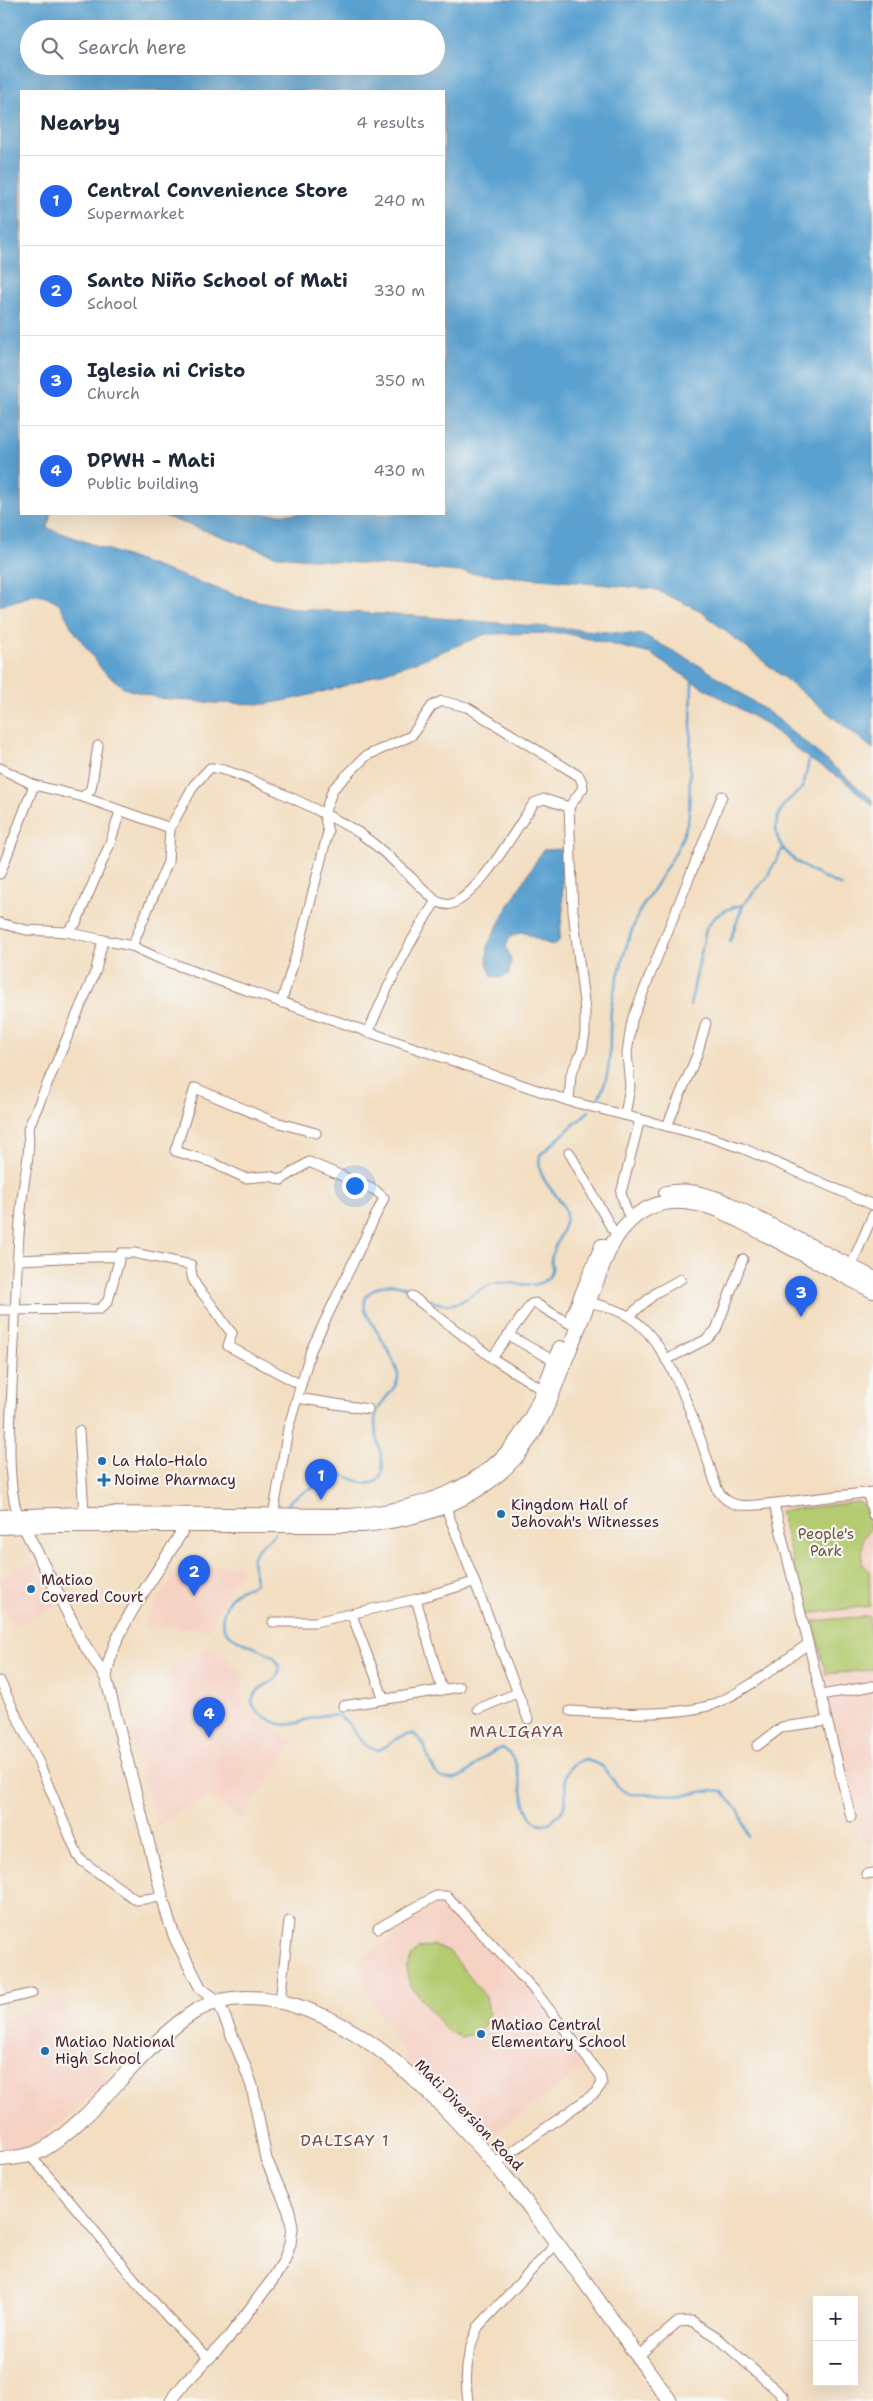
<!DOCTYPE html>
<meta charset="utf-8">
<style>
:root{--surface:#fff;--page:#f2f2f3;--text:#1f2937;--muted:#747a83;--line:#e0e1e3;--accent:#2563eb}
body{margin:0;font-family:"Shantell Sans",sans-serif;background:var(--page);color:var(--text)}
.controls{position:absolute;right:15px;bottom:15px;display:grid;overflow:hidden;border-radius:0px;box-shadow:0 5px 20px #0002}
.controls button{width:45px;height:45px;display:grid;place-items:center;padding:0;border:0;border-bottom:1px solid var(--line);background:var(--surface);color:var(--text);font:25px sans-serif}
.you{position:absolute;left:354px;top:1185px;width:18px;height:18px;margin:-12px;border:4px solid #fff;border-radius:50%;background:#1a73e8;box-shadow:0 0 0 8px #1a73e833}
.badge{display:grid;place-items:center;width:32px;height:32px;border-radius:50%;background:var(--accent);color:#fff;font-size:16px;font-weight:700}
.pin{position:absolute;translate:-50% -41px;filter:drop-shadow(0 1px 2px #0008)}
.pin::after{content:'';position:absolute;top:26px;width:18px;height:15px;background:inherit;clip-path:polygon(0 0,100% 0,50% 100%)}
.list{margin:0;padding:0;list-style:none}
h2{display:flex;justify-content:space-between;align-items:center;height:65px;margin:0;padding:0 20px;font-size:21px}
h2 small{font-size:16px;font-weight:400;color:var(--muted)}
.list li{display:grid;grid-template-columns:32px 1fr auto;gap:15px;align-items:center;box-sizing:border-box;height:90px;padding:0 20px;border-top:1px solid var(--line)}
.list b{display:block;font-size:19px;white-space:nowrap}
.list p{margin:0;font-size:16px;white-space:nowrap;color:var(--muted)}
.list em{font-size:16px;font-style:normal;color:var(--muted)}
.icon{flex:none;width:28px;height:28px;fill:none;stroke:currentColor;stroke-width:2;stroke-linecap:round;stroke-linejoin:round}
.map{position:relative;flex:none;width:873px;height:2401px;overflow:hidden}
.search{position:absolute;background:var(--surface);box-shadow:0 5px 20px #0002;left:20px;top:20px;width:425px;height:55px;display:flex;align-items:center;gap:12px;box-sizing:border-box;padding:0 18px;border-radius:28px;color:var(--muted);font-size:19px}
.panel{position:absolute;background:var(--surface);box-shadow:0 5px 20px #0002;left:20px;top:90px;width:425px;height:425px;border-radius:0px}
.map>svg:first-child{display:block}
.built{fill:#f6d2c5}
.green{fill:#b4cb70;stroke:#7f754e}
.water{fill:#5aa1d0;stroke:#52607e;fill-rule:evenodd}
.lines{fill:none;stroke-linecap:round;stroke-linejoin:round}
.stream{stroke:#5aa1d0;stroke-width:2.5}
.minor-casing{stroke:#9e7e76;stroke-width:11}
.tertiary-casing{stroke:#9e7e76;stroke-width:13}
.primary-casing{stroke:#9e7e76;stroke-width:16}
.trunk-casing{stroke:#9e7e76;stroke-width:16}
.minor{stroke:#fff;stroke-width:9}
.tertiary{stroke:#fff;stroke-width:11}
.primary{stroke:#fff;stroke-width:14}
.trunk{stroke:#fff;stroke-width:14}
.poi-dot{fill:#1f6fb2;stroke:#f6f6f2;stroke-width:2}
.labels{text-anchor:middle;stroke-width:4.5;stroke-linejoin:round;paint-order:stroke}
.poi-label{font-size:15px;fill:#4a1f2b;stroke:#f6f6f2;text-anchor:start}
.park-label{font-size:15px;fill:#6a5340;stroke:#f6f6f2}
.street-label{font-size:15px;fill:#4a1f2b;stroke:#f6f6f2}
.neighbourhood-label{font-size:16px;letter-spacing:1px;fill:#794a43;stroke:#f6f6f2}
</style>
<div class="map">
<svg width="873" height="2401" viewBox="0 0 873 2401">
<rect width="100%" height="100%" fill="#f6f6f2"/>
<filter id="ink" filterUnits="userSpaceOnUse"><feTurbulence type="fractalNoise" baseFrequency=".02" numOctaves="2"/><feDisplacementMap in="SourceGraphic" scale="10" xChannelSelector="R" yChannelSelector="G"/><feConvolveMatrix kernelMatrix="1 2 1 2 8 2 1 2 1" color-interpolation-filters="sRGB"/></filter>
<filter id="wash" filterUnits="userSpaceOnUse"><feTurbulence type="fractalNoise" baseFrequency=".0096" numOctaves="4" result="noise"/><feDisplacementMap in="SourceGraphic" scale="20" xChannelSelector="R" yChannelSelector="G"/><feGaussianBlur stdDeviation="1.12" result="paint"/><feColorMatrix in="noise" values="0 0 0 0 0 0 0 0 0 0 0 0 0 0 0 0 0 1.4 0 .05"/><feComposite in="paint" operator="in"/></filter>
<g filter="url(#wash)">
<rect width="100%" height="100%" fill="#f3dec1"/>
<g class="built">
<path d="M873 1488V1840L863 1843 777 1499Z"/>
<path d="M35 1562 56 1607 12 1627 0 1600V1578Z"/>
<path d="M180 1565H243L208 1630 143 1626Z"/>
<path d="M212 1647 242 1673 243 1706 294 1742 241 1821 209 1794 158 1826 128 1734 140 1732 164 1709 166 1674 189 1655Z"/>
<path d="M446 1896 483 1933 592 2063 486 2139 413 2067 372 2003 358 1962Z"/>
<path d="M61 1999 107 2082 25 2153 0 2156V2021Z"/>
</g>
<g class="green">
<path d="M858 1502 866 1506 870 1529 863 1539 862 1565 869 1570 870 1606 805 1614 780 1511Z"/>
<path d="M869 1616 873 1670 826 1674 813 1621Z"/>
<path d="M434 1945 449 1951 486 1997 489 2013 483 2027 477 2033 461 2037 447 2031 410 1985 406 1969 412 1955 418 1949Z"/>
</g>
<g class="water">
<path d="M0 0H873V749L699 610 654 589 277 556 158 514H444V91H21V514H51L47 528 244 598 298 609 415 616 644 635 704 668 774 716 873 800V806L842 779 809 759 766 724 692 681 651 654 564 633 486 634 421 660 341 687 298 698 266 704 213 703 159 698 126 689 103 671 72 628 59 603 46 596 33 595 0 606ZM29 29H436V66H29Z"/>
<path d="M561 849 563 909 559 941 553 945C542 943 533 936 522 932L510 937 506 947 511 959 509 974 500 978 492 976 487 963 488 945 504 913 543 850Z"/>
</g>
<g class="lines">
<g class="stream">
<path d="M809 759C807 767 806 782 801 789 795 796 787 799 782 808 758 850 813 873 842 886"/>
<path d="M730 941 743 905 767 877 783 848"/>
<path d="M690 1006 706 929C715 914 726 908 743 905"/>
<path d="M596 1102C619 1065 604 1030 614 991 621 967 628 934 640 911 657 879 683 851 689 814L692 681"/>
<path d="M285 1510 291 1500 335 1474C348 1473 365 1491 378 1480 390 1469 374 1437 375 1421 376 1401 400 1389 398 1375 394 1354 374 1330 365 1310 364 1301 364 1296 372 1291 403 1269 423 1309 453 1304 468 1302 480 1285 498 1283 513 1281 547 1294 552 1270 553 1265 550 1260 552 1255 555 1243 566 1229 566 1216 565 1195 534 1184 540 1155L589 1111"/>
<path d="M275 1533C268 1541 251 1551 252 1562 253 1570 257 1574 255 1583 249 1588 241 1588 235 1593 230 1597 227 1604 225 1609 207 1651 288 1641 278 1674 276 1682 267 1683 261 1688 257 1691 254 1696 252 1700 253 1709 257 1713 265 1717 294 1736 303 1714 331 1715 351 1715 354 1739 368 1747 371 1749 376 1749 379 1750 388 1746 397 1737 406 1735 430 1727 424 1777 447 1779 470 1781 481 1752 503 1748 508 1752 512 1756 515 1762 522 1777 522 1826 543 1824 551 1824 556 1819 561 1812 575 1795 550 1770 585 1759L602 1766 619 1788 630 1794 685 1795 712 1790 722 1791 739 1811 748 1836"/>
</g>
</g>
</g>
<g filter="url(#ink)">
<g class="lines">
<defs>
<g id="minor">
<path d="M0 768 34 785 83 797 170 828"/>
<path d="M83 797 91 789 98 746"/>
<path d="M0 874 34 785"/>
<path d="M0 923 26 930 67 932 103 940 96 970 28 1129C31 1153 24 1176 22 1200 16 1254 16 1309 13 1363 12 1403 4 1482 19 1517"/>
<path d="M67 932 76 923 109 846 120 812"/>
<path d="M103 940 132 946 158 958 220 981 569 1101 709 1137 742 1148 873 1205"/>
<path d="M132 946 168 862 170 828 194 785 210 768C229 765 343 821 362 835 389 854 412 879 436 901 441 903 446 906 451 904 479 896 516 828 534 803L544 799 569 807"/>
<path d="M281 1003 301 939 328 832 324 814 333 789 366 756 411 736 432 706 442 701 467 707 579 776 582 782 583 788 569 807 573 911 585 1011V1033L582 1051 571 1074 569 1101"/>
<path d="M368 1033C387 986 408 943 436 901"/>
<path d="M625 1115 630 1087 627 1053 632 1020 722 796"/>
<path d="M667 1126 697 1055 706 1023"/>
<path d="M569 1152 612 1229"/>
<path d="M627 1212 621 1193 640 1119"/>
<path d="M17 1260C51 1259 85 1256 119 1257"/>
<path d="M849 1270 873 1215"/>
<path d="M412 1296 492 1358 543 1390"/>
<path d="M585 1301C600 1305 615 1308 628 1316 674 1342 701 1443 718 1491 729 1507 741 1506 758 1505L873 1492"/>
<path d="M0 1310 100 1309 108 1301 121 1253H134L191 1265C190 1285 203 1292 213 1307 220 1316 224 1325 232 1333L228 1346 301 1385"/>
<path d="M629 1316 657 1292 681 1279"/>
<path d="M508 1335 558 1363"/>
<path d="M492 1358 531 1304 535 1303 570 1324"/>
<path d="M666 1360 707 1339 716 1330 743 1259"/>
<path d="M297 1398 368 1409"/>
<path d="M79 1431 84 1514"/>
<path d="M868 1493 873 1515"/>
<path d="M444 1503 528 1719"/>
<path d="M774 1504 851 1817"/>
<path d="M273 1516 288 1429 311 1350 384 1198 375 1190 309 1162 281 1180 270 1176 245 1178 211 1162 175 1151 195 1088 272 1121 316 1133"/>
<path d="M352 1615 384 1699"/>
<path d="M273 1622H315L416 1599"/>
<path d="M0 1681 39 1763 78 1856 82 1861 136 1900 162 1897"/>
<path d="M442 1690 416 1599 474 1582"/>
<path d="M821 1695 873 1686"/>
<path d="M343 1706 460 1687"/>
<path d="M478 1709 517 1693"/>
<path d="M570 1711C606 1714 677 1716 711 1705 744 1693 779 1664 808 1644"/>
<path d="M757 1746 782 1727 827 1721"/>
<path d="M866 1874 873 1873"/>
<path d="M378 1928 436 1896H447L536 1992 600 2075 602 2084 595 2093 495 2164"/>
<path d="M0 2001 32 1993"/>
<path d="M280 2001 289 1921"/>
<path d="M29 2155C92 2221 141 2297 209 2358"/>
<path d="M638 2356 678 2322 692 2321 717 2337 784 2397"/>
<path d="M468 2401C464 2375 467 2351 478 2327L558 2242"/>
</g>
<g id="tertiary">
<path d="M20 1519 82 1641 106 1678"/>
<path d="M171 2401 185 2383 229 2337 273 2279 284 2261 290 2244 292 2227 289 2211 266 2159 252 2086 245 2067 218 2001 201 1989 175 1938 168 1918 106 1678C111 1630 157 1575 181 1533L184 1517"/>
</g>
<g id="primary">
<path d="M666 1193C687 1189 704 1194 723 1201L873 1278"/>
<path d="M573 1316 602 1246"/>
<path d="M0 1517 84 1514 350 1516C417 1511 492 1488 527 1425 541 1401 550 1373 560 1348"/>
<path d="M0 1527 54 1525H363C420 1519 477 1501 515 1458 539 1431 550 1400 562 1368 573 1342 583 1316 593 1290 602 1269 609 1243 625 1226 652 1196 684 1198 719 1210L873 1291"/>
</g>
<path id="trunk" d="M0 2159C12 2158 25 2157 36 2153 54 2145 68 2131 83 2118 118 2085 159 2032 199 2009 227 1994 263 1996 293 2005 357 2024 402 2065 448 2112 535 2202 597 2302 670 2401"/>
</defs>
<use href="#minor" class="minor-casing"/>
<use href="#tertiary" class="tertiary-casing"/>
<use href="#primary" class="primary-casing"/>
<use href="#trunk" class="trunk-casing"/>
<use href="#minor" class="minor"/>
<use href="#tertiary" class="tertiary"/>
<use href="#primary" class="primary"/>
<use href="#trunk" class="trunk"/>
</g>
</g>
<g class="poi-dot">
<circle cx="102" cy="1461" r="5"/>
<path d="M101.5 1472.5h5v5h5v5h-5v5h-5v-5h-5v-5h5z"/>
<circle cx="501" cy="1514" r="5"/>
<circle cx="31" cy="1589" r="5"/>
<circle cx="481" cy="2034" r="5"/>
<circle cx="45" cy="2051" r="5"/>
</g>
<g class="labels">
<g class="poi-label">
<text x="112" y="1466">La Halo-Halo</text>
<text x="114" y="1485">Noime Pharmacy</text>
<text x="511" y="1510">Kingdom Hall of<tspan x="511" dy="17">Jehovah's Witnesses</tspan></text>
<text x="41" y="1585">Matiao<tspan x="41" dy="17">Covered Court</tspan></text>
<text x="491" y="2030">Matiao Central<tspan x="491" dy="17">Elementary School</tspan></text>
<text x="55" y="2047">Matiao National<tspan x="55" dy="17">High School</tspan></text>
</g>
<g class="park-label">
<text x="826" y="1539">People's<tspan x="826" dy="17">Park</tspan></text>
</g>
<g class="street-label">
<text transform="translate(469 2115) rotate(46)" y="5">Mati Diversion Road</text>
</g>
<g class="neighbourhood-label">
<text x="517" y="1737">MALIGAYA</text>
<text x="345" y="2146">DALISAY 1</text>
</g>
</g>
</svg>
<div class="controls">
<button>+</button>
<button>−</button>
</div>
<div class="you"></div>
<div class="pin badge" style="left:321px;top:1500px">1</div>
<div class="pin badge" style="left:194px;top:1596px">2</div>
<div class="pin badge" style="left:801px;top:1317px">3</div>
<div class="pin badge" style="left:209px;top:1738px">4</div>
<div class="search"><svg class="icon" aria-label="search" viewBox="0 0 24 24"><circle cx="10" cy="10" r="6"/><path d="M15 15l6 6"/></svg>Search here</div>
<section class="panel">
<h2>Nearby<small>4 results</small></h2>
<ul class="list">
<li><span class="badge">1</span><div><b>Central Convenience Store</b><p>Supermarket</p></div><em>240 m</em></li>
<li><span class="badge">2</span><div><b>Santo Niño School of Mati</b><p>School</p></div><em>330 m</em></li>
<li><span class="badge">3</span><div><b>Iglesia ni Cristo</b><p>Church</p></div><em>350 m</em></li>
<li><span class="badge">4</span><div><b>DPWH - Mati</b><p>Public building</p></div><em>430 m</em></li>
</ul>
</section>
</div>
